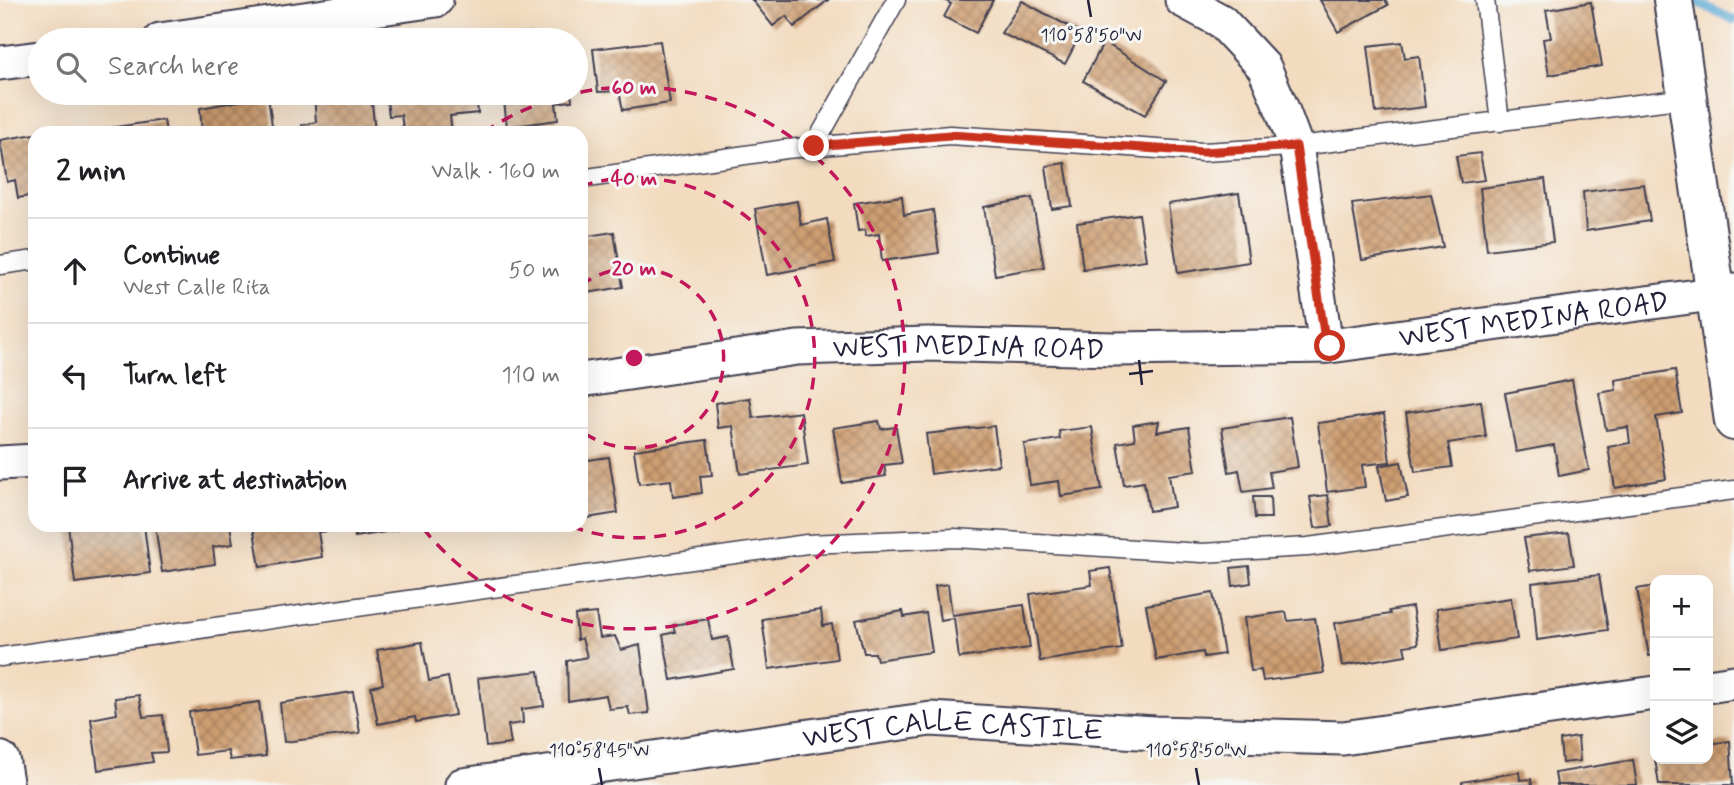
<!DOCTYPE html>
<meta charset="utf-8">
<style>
:root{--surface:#fff;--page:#f2f2f2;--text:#202124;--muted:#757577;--line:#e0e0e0}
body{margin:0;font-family:Mynerve,sans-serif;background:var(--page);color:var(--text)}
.controls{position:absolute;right:21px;bottom:21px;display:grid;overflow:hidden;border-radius:14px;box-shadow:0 7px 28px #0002}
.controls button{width:63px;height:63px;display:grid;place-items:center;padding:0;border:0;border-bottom:2px solid var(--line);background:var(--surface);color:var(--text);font:35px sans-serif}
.stop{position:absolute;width:21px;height:21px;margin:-16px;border:5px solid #c8321e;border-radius:50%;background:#fff}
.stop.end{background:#c8321e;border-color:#fff;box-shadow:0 2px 7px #0008}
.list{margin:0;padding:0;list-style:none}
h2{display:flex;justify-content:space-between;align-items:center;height:91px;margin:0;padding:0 28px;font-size:30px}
h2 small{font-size:23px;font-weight:400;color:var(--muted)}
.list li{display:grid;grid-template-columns:46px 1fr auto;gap:21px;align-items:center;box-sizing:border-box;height:105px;padding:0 28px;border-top:2px solid var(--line)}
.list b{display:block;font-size:26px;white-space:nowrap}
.list p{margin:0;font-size:23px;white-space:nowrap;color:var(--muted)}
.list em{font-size:23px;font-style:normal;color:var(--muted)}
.icon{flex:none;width:38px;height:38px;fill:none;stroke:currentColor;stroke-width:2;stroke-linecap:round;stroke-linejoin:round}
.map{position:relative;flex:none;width:1734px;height:785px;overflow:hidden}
.search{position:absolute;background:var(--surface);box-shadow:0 7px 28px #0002;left:28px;top:28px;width:560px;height:77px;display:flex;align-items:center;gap:18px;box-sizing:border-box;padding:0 24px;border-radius:38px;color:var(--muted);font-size:26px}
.panel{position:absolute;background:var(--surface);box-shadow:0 7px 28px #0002;left:28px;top:126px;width:560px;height:406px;border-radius:21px}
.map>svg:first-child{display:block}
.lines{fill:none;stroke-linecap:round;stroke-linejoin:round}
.stream{stroke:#5aa9d4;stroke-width:9}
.building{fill:url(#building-cross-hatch)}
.lane-casing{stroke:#413e4f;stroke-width:21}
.street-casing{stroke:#413e4f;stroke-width:37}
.secondary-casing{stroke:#413e4f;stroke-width:42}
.lane{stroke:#fff;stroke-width:18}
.street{stroke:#fff;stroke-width:33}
.secondary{stroke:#fff;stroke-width:38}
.route{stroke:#c8321e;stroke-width:9}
.ticks{fill:none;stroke:#22223b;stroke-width:2.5}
.ring{fill:none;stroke:#c2185b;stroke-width:3.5;stroke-dasharray:12 9}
.labels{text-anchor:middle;stroke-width:6;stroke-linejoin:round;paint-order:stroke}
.street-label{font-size:28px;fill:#22223b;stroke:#f6f6f2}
.ticks-label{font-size:18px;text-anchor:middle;fill:#22223b;stroke:#f6f6f2;stroke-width:6;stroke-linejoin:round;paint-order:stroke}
.centre{fill:#c2185b;stroke:#f6f6f2;stroke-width:3.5}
.ring-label{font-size:21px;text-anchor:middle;font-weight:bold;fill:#c2185b;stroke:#f6f6f2;stroke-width:6;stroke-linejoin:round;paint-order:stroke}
</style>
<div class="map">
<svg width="1734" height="785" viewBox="0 0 1734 785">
<defs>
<pattern id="building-cross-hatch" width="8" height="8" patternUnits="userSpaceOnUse" patternTransform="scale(1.75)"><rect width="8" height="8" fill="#ce9e71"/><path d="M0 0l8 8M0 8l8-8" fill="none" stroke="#a7805e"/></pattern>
</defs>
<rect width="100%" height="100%" fill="#f6f6f2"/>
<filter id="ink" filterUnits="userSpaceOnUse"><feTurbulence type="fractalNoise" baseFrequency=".0143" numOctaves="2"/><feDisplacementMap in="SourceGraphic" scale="14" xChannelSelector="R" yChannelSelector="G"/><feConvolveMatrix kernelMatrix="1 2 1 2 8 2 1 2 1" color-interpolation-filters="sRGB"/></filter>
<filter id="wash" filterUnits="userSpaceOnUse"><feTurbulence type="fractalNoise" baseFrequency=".00686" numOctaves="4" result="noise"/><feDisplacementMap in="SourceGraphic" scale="28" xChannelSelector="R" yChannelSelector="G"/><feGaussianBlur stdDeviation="1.57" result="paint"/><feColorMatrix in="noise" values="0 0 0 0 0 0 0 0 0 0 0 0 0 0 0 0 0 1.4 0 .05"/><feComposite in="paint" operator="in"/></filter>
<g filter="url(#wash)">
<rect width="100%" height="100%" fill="#f3dbbf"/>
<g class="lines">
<path class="stream" d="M1692 0 1734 20"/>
</g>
<g id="blocks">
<g class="building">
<path d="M752 0H828L794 27 786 16 773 26Z"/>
<path d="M944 0H993L976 33 944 17 951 4Z"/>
<path d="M1320 0H1385L1388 5 1338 32Z"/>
<path d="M1022 1 1081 33 1065 64 1001 33Z"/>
<path d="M1591 2 1602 66 1549 75 1543 39 1551 38 1546 10Z"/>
<path d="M533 33 534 40H496L495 38Z"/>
<path d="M660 41 670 103 623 110 619 91 598 92 593 49Z"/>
<path d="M1104 42 1166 81 1145 115 1083 81Z"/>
<path d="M1402 42 1405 58 1419 56 1425 107 1376 113 1368 46Z"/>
<path d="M314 93H371L375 133H303L302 125 316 122Z"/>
<path d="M386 93H476L478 113 450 116 452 133H404L401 115 389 116Z"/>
<path d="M503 93H571L572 101 556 103 558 120 507 127Z"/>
<path d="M268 96 273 133H202L200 108Z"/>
<path d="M164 120 166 133H88V131Z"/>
<path d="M35 134V195L18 198 15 180 7 182 0 140Z"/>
<path d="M1480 153 1485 180 1461 183 1456 156Z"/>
<path d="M1065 163 1072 206 1052 209 1046 166Z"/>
<path d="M1545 179 1553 242 1487 250 1480 188Z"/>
<path d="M1644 184 1650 221 1586 231 1583 192Z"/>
<path d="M1239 193 1249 262 1178 273 1168 204Z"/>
<path d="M1431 194 1443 247 1362 260 1352 204Z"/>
<path d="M902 196 904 215 933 210 939 253 882 261 879 234 866 236 865 230 858 231 854 203Z"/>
<path d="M1032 198 1044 267 995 275 984 207Z"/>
<path d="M797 201 801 225 827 219 835 262 767 275 755 209Z"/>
<path d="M1139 214 1146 260 1083 269 1077 223Z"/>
<path d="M614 232 623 287 581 294V237Z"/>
<path d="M1675 370 1682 413 1656 417 1666 479 1615 488 1608 447 1630 443 1628 427 1606 430 1599 393 1616 390 1615 380Z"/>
<path d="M1572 380 1589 470 1559 476 1554 445 1516 452 1505 393Z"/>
<path d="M750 398 753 418 801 412 808 465 740 474 733 426 718 428 715 403Z"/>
<path d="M1481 401 1486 437 1448 443 1452 467 1415 472 1406 413Z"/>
<path d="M1384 414 1390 462 1362 465 1365 487 1327 492 1318 423Z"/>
<path d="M1290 417 1298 467 1269 472 1272 488 1243 492 1239 470 1229 472 1222 428Z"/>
<path d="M879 421 881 429 896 427 902 463 884 465 886 476 842 483 833 428Z"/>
<path d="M1159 421 1157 432 1189 427 1196 471 1169 475 1174 507 1149 511 1144 482 1124 485 1117 443 1135 440 1133 425Z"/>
<path d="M994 426 999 465 931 474 926 434Z"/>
<path d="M1092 427 1102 490 1061 496 1059 481 1030 485 1024 444 1060 439 1059 431Z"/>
<path d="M707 440 712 475 700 476 702 493 673 497 671 480 639 484 634 450Z"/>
<path d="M609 457 618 513 581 519V461Z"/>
<path d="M1401 462 1408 497 1386 501 1379 466Z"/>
<path d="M1328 495 1332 526 1315 528 1310 497Z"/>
<path d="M1253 497H1270L1271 518H1255Z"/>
<path d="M68 525H144L150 573 75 583Z"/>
<path d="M155 525H230L233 544 213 547 215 564 162 572Z"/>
<path d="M253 525H329L330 531 318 532 322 557 260 567Z"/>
<path d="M353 525H397L398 530 355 537Z"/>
<path d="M1569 533 1574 565 1530 571 1524 538Z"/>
<path d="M1249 566 1251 583 1233 586 1231 568Z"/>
<path d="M1110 568 1122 649 1040 661 1030 594 1092 585 1090 571Z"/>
<path d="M1599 575 1608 630 1537 640 1532 583Z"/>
<path d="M948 584 952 615 1024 605 1030 648 959 658 954 618 940 620 935 586Z"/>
<path d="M1655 586V655L1649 656 1637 589Z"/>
<path d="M1213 593 1224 654 1204 657 1203 652 1156 660 1146 605Z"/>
<path d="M1511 598 1517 639 1442 650 1436 609Z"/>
<path d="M1412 607 1418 644 1404 646 1406 655 1342 666 1335 623 1390 614 1389 611Z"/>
<path d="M821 610 823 626 832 624 837 659 769 669 762 619Z"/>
<path d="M903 611 904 617 926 613 932 652 877 660 875 653H864L856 620Z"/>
<path d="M1286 612 1288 621 1315 618 1324 673 1263 681 1261 670 1251 671 1244 618Z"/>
<path d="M596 613 600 638 615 636 621 650 640 645 649 713 630 715 628 707 609 709 606 695 568 701 567 661 587 657 582 638 577 640 575 615Z"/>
<path d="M708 619 712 640 728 637 734 669 671 680 663 635 675 632 673 625Z"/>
<path d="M422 642 429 681 448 677 455 715 416 722 415 717 378 724 371 687 383 684 377 650Z"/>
<path d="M539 671 544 706 522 709 523 723 508 725 511 744 486 747 478 678Z"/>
<path d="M353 692 360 733 284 742 280 703Z"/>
<path d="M139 695 143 717 163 715 167 752 151 753 153 762 98 770 91 719 117 714 115 698Z"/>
<path d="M259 702 266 756 230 760 228 751 195 755 189 712Z"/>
<path d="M1578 737 1580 761 1562 763 1560 740Z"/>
<path d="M1730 741 1733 785H1659L1655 759H1708V744Z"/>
<path d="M1633 760 1637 785H1557L1555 773Z"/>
<path d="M1519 772 1520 780 1531 779 1532 785H1462V782Z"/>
</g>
</g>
</g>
<g filter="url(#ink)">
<use href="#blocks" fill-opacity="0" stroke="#413e4f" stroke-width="2"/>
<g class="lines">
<defs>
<g id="lane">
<path d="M1485 0 1500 122"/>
<path d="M814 146 896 0"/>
<path d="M581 179 786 149 950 135 1203 152 1291 147 1687 98"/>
<path d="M0 265 35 260"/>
<path d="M0 657 807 544 954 538 1202 553 1308 547 1734 490"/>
</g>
<g id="street">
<path d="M1182 0 1221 21 1264 67 1282 109 1296 146 1326 346"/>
<path d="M160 40 436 0"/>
<path d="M0 63 40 58"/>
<path id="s1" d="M581 380 797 348 928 344 1114 349 1330 346 1734 291"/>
<path d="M0 463 35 461"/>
<path d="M1708 686 1734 682"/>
<path id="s2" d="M462 785 931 719 1155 733 1343 738 1655 693"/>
</g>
<g id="secondary">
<path d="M1673 0 1734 421"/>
<path d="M0 761 4 785"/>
</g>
</defs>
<use href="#lane" class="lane-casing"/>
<use href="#street" class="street-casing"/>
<use href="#secondary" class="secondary-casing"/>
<use href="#lane" class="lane"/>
<use href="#street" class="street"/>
<use href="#secondary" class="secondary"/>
</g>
</g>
<g class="lines" filter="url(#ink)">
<path class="route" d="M814 146 950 135 1203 152 1296 146 1326 346H1330"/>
</g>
<path class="ticks" d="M1088 0 1091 17M1139 360 1142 385M1129 374 1153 371M599 768 602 785M1196 768 1199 785"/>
<g class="ring">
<path d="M581 285A90 90 0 1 1 581 431"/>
<path d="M581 186A180 180 0 1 1 568 525"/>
<path d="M484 132A271 271 0 1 1 422 527"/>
</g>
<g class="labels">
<g class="street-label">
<text dy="10" stroke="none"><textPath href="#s1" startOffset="957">WEST MEDINA ROAD</textPath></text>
<text dy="10" stroke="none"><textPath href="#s1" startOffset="390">WEST MEDINA ROAD</textPath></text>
<text dy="10" stroke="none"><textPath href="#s2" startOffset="495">WEST CALLE CASTILE</textPath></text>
</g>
</g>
<g class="ticks-label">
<text x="1091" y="41">110°58'50"W</text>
<text x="599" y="756">110°58'45"W</text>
<text x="1196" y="756">110°58'50"W</text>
</g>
<circle cx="634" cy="358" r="10" class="centre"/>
<g class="ring-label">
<text x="634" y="94">60 m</text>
<text x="634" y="185">40 m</text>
<text x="634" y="275">20 m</text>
</g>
</svg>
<div class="controls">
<button>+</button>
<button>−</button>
<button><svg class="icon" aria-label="layers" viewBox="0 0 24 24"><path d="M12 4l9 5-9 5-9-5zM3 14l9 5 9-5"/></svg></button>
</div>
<div class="stop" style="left:1330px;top:346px"></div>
<div class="stop end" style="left:814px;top:146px"></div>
<div class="search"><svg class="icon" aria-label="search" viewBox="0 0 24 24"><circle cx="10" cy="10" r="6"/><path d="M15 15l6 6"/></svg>Search here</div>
<section class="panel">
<h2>2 min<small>Walk · 160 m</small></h2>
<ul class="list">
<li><svg class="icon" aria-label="ahead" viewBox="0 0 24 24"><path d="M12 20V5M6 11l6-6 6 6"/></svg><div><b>Continue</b><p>West Calle Rita</p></div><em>50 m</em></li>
<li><svg class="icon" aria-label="left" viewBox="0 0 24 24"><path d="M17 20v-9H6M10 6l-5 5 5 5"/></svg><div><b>Turn left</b></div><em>110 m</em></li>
<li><svg class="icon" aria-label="arrive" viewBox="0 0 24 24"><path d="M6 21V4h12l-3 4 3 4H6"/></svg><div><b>Arrive at destination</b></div></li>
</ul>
</section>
</div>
